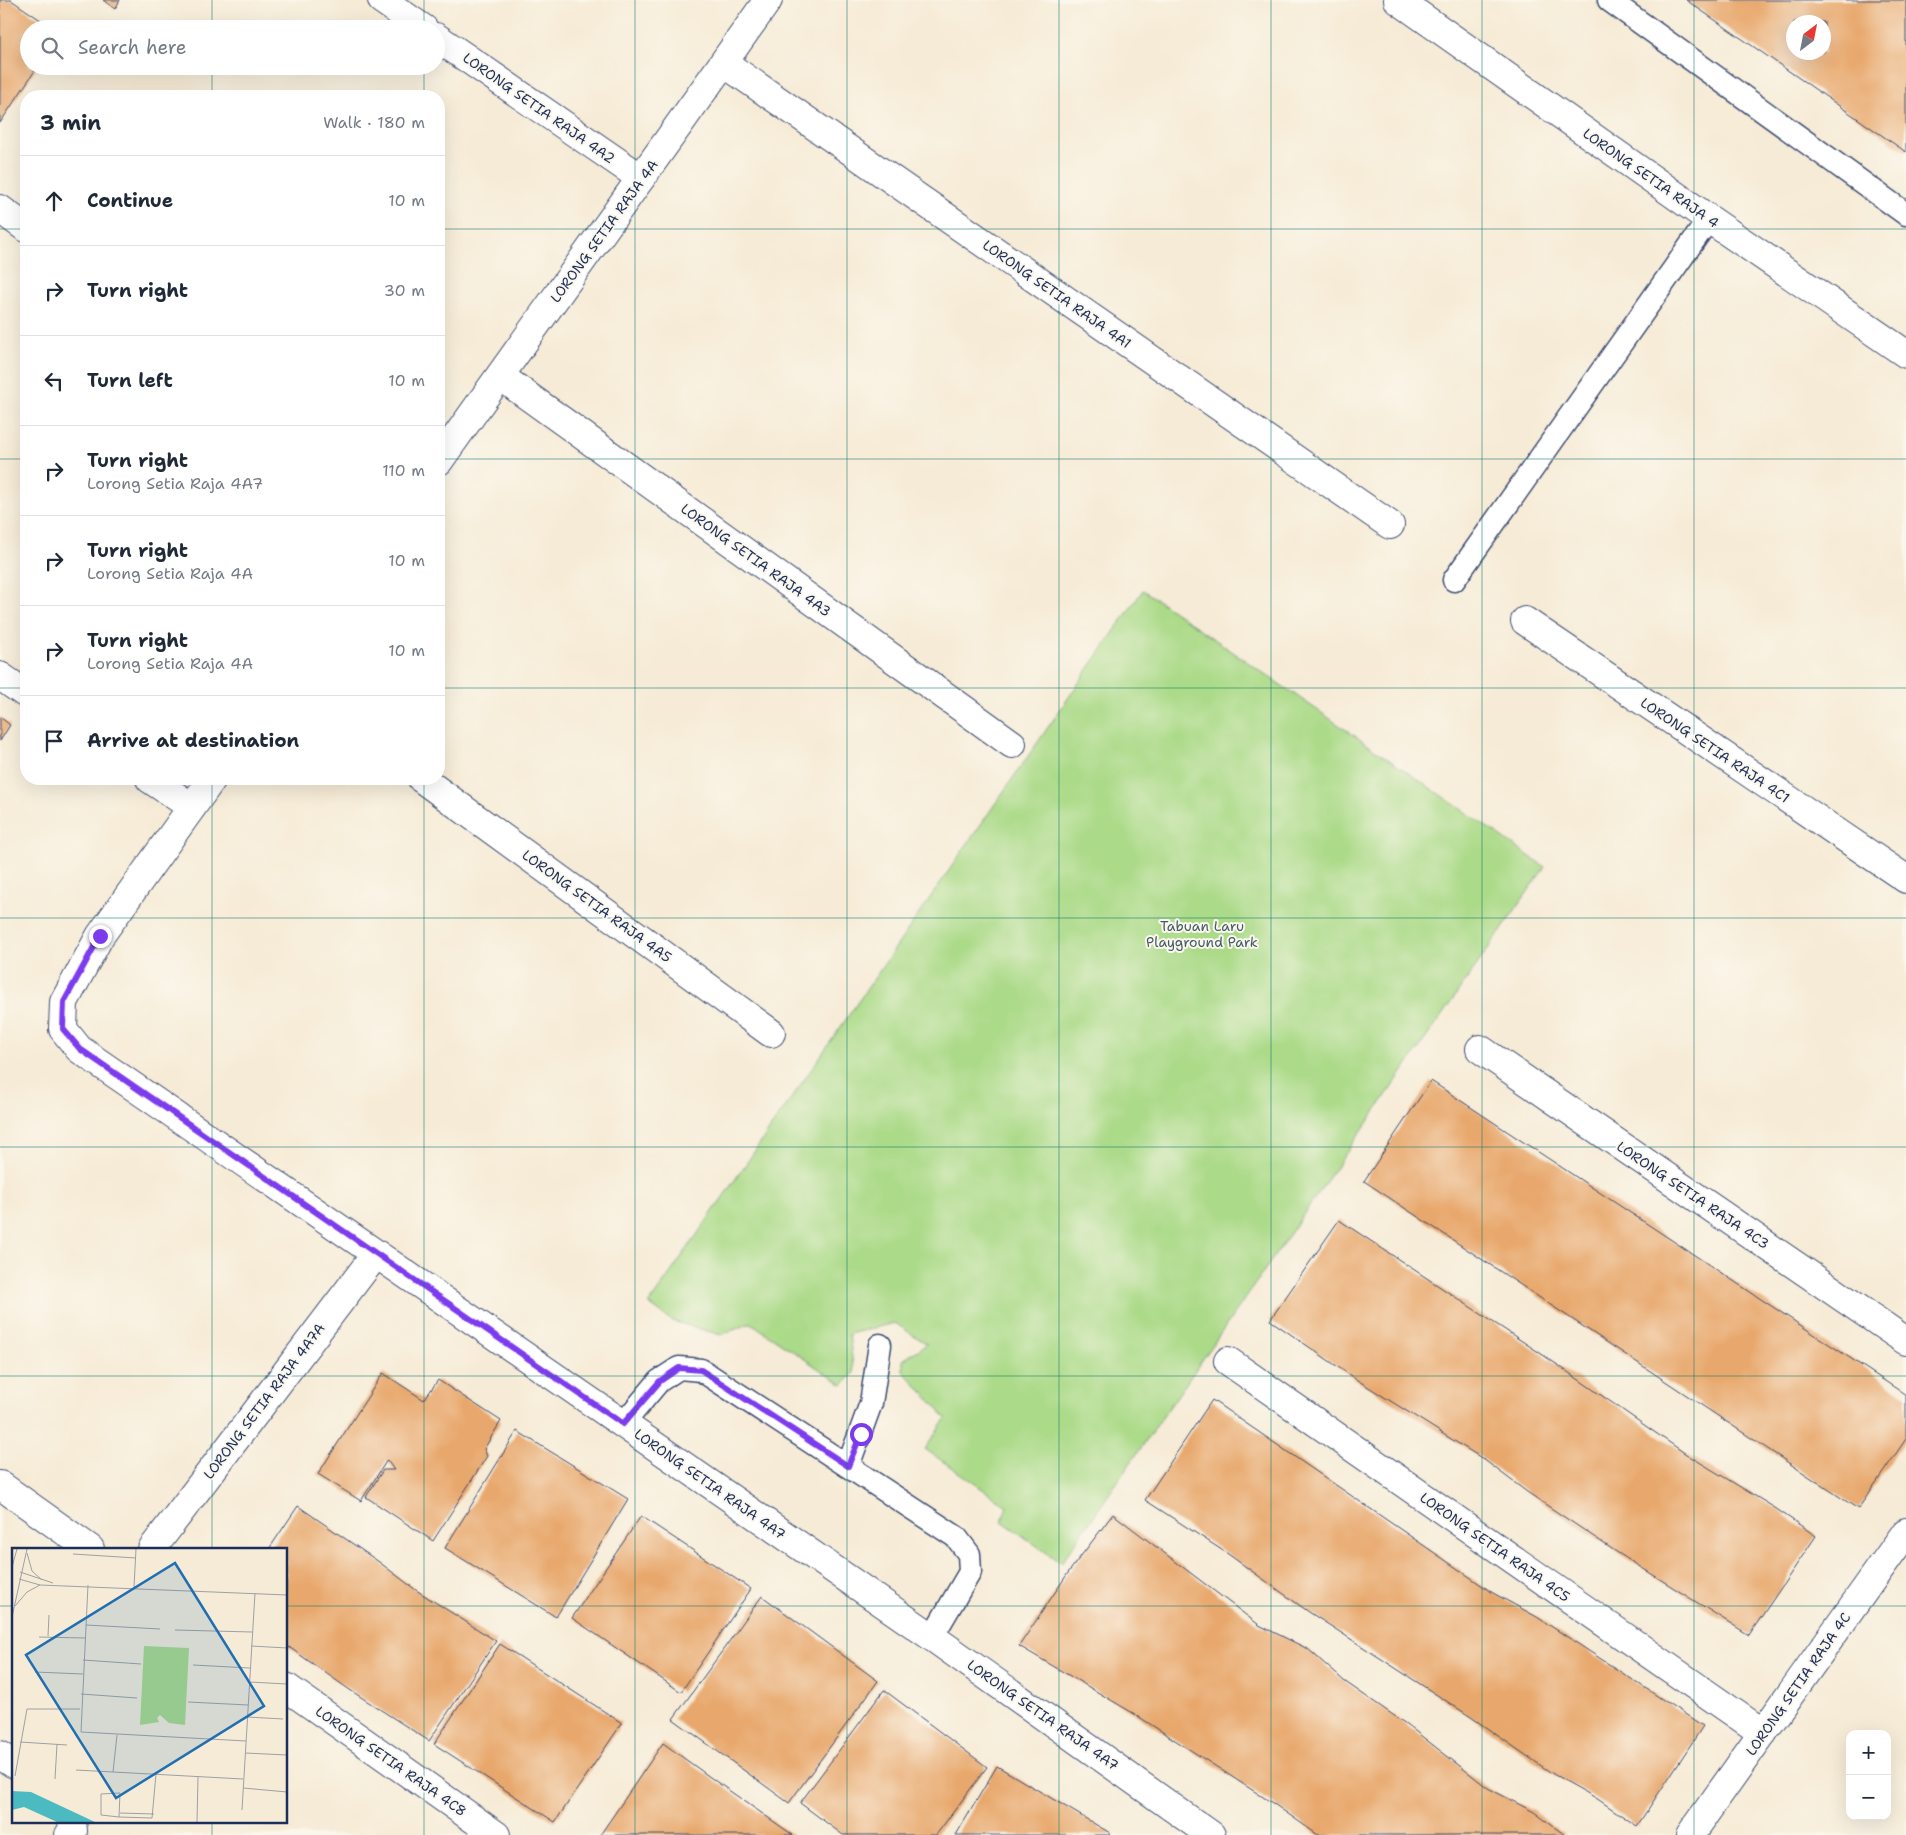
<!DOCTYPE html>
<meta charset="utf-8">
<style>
:root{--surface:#fff;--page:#f2f2f3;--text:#1f2937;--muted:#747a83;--line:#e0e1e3}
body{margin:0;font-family:"Shantell Sans",sans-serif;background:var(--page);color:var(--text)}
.controls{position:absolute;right:15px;bottom:15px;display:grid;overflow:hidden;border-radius:10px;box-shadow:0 5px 20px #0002}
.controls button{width:45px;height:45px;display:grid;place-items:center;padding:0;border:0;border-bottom:1px solid var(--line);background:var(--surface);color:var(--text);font:25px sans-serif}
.compass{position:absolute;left:1786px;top:15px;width:45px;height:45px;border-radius:50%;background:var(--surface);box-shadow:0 5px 20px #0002;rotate:32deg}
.stop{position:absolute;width:15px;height:15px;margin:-11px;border:4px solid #7c3aed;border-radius:50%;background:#fff}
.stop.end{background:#7c3aed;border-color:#fff;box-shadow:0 1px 5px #0008}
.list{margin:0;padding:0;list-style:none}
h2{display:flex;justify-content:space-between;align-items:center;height:65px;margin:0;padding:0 20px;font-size:21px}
h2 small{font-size:16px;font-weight:400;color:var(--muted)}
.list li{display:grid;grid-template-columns:32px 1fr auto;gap:15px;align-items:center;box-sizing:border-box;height:90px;padding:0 20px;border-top:1px solid var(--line)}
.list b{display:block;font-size:19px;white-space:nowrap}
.list p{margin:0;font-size:16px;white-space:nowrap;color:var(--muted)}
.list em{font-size:16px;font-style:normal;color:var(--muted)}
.icon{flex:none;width:28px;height:28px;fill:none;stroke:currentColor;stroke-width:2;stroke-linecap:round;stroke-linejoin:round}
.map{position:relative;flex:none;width:1906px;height:1835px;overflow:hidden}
.search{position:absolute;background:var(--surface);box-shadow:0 5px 20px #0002;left:20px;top:20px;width:425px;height:55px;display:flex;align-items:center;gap:12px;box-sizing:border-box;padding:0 18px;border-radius:28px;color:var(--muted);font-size:19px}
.panel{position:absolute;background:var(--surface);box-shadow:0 5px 20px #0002;left:20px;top:90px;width:425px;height:695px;border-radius:20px}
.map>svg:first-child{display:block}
.green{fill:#abda88;stroke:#638473}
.building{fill:#e8a86d;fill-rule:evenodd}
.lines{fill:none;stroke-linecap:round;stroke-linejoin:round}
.service-casing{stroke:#3c4b70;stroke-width:25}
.minor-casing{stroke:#3c4b70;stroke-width:30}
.tertiary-casing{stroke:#3c4b70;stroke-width:30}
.service{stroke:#fff;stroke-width:22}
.minor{stroke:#fff;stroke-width:28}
.tertiary{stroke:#fff;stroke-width:28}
.route{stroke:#7c3aed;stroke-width:6}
.grid{fill:none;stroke:#0f766e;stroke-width:1;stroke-opacity:0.55}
.labels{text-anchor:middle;stroke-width:4;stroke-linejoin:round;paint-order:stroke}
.street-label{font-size:14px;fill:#1b2f5e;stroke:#fbf7ec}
.park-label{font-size:14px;fill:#3f5a68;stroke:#fbf7ec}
.inset-road{fill:none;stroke:#9ea0a6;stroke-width:1}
.view{fill:#1f6fb2;fill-opacity:0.15;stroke:#1f6fb2;stroke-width:2.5}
.inset-edge{fill:none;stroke:#1b2f5e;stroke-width:2.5}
</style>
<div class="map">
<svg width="1906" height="1835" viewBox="0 0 1906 1835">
<rect width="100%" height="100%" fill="#fbf7ec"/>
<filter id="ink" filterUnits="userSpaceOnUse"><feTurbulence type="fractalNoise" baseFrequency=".02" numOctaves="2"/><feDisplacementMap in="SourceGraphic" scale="10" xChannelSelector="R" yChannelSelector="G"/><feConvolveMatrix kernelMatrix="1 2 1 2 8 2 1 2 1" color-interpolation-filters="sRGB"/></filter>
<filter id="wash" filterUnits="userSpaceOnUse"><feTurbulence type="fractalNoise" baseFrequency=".0096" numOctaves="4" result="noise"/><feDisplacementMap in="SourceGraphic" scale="20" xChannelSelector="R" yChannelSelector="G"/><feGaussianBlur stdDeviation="1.12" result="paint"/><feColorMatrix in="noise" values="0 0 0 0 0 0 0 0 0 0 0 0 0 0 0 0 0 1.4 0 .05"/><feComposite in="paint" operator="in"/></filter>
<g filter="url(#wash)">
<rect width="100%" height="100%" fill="#f6ebd6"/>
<path class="green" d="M1143 590 1545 867 1061 1563 1002 1521 1007 1506 925 1449 946 1418 903 1371V1360L927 1344 895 1323 849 1334 854 1373 843 1385 751 1323 721 1335 672 1321 649 1304Z"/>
<g id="blocks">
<g class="building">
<path d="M0 0H11L54 29H29V66H38L0 123Z"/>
<path d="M103 0H120L115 9Z"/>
<path d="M1686 0H1906V152ZM1794 22H1824V52H1794Z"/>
<path d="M0 717 10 725 0 741Z"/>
<path d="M1431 1081 1906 1395V1439L1858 1509 1364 1181Z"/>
<path d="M1339 1220 1549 1359 1686 1454 1775 1508 1816 1536 1749 1635 1618 1553 1527 1492 1483 1459 1354 1378 1270 1320Z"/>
<path d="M383 1373 424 1400 438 1380 501 1421 484 1449 487 1456 433 1541 366 1497 383 1470H394L387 1460 361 1501 318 1474Z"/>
<path d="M1212 1400 1493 1593 1537 1617 1703 1726 1637 1826 1596 1798 1553 1774 1471 1717 1309 1612 1228 1554 1145 1500Z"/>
<path d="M517 1431 628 1499 556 1617 445 1548Z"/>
<path d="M298 1506 379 1562 416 1590 496 1641 429 1741 350 1690 286 1645V1549H269Z"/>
<path d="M1113 1514 1259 1625 1308 1649 1344 1681 1406 1724 1488 1788 1534 1812 1565 1835H1318L1274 1804 1133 1713 1019 1646 1068 1573Z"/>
<path d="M641 1516 751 1589 681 1692 572 1618Z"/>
<path d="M762 1596 878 1681 789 1803 673 1719Z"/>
<path d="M500 1644 622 1723 555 1822 434 1744Z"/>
<path d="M884 1690 987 1767 936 1835H843L800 1803Z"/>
<path d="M663 1743 714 1780 793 1835H600Z"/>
<path d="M997 1766 1110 1833 1109 1835H956Z"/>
</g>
</g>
</g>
<g filter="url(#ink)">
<use href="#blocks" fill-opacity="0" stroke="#3c4b70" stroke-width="1"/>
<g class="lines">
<defs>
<g id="service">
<path d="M1609 0 1906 214"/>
<path d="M1454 580 1709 219"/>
<path d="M623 1424 659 1381 679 1368 701 1370 956 1537 969 1554 970 1572 932 1637"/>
<path d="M848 1466 871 1403 880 1345"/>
</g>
<g id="minor">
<path d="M382 0 424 29"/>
<path d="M436 37 641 178"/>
<path d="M724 63 1390 525"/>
<path d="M0 209 26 228"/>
<path d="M500 376 1012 744"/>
<path d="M439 461 768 0"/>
<path d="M1525 621 1906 879"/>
<path d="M0 676 26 694"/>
<path d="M150 779 192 807"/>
<path d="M212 779 100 936 64 1002 63 1029 79 1049 932 1637 1211 1835"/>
<path d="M422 779 771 1033"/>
<path d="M1480 1049 1906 1341"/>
<path d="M1228 1361 1763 1733"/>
<path d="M0 1485 90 1549"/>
<path d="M152 1549 376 1254"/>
<path d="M286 1687 496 1835"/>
<path d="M0 1755 14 1764"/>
<path d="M69 1835 73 1831 72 1821"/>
<path d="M1690 1835 1906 1532"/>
</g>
<path id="tertiary" d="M1398 0 1709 219 1906 354"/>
</defs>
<use href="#service" class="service-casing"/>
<use href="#minor" class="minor-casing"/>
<use href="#tertiary" class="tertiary-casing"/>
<use href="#service" class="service"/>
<use href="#minor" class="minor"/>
<use href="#tertiary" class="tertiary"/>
</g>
</g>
<g class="lines" filter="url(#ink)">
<path class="route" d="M100 936 64 1002 63 1029 80 1049 623 1424 660 1381 679 1368 701 1370 848 1466 861 1434"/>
</g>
<path class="grid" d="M212 0V29M424 0V29M635 0V1835M847 0V1835M1059 0V1835M1271 0V1835M1482 0V1835M1694 0V1835M212 66V96M424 66V96M0 229H26M439 229H1906M0 459H26M439 459H1906M0 688H26M439 688H1906M212 779V1549M424 779V1835M0 918H1906M0 1147H1906M0 1376H1906M0 1606H14M286 1606H1906M212 1821V1835"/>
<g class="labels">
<g class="street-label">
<text transform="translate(539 108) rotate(35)" y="5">LORONG SETIA RAJA 4A2</text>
<text transform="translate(1651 178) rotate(35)" y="5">LORONG SETIA RAJA 4</text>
<text transform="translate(604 231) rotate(-54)" y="5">LORONG SETIA RAJA 4A</text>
<text transform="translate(1057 294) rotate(35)" y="5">LORONG SETIA RAJA 4A1</text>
<text transform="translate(756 560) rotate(36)" y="5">LORONG SETIA RAJA 4A3</text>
<text transform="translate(1715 750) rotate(34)" y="5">LORONG SETIA RAJA 4C1</text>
<text transform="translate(597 906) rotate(36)" y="5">LORONG SETIA RAJA 4A5</text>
<text transform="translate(1693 1195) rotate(34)" y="5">LORONG SETIA RAJA 4C3</text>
<text transform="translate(264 1401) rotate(-53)" y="5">LORONG SETIA RAJA 4A7A</text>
<text transform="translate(710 1484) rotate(35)" y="5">LORONG SETIA RAJA 4A7</text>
<text transform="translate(1495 1547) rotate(35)" y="5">LORONG SETIA RAJA 4C5</text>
<text transform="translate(1798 1684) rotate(-55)" y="5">LORONG SETIA RAJA 4C</text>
<text transform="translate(1043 1715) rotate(35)" y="5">LORONG SETIA RAJA 4A7</text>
<text transform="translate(391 1761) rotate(35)" y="5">LORONG SETIA RAJA 4C8</text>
</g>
<g class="park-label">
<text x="1202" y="931">Tabuan Laru<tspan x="1202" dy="16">Playground Park</tspan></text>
</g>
</g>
<g transform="translate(12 1548)">
<rect width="275" height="275" fill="#f6ebd6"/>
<path d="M132 98 177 100 173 177 157 175 148 167 145 170 147 174 128 177Z" fill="#abda88"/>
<path d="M0 243 19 244 83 274H45L12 259 0 262Z" fill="#4cbbc1"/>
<path class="inset-road" d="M15 5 20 23 30 32M61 6 124 10M0 19 5 1M8 24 41 35M7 31 28 37 275 47M76 37 69 184 234 193M122 39 124 1M3 58 15 44 28 37M0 69 15 1M74 77 148 81M163 82 240 84M36 88 37 67M27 89 73 90M239 98 275 100M71 112 129 116M181 117 238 120M23 124 71 126M237 134 275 136M69 146 125 150M176 154 236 157M235 169 271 171M8 194 55 197M233 205 275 207M64 222 231 231M101 224 105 187M3 228 15 161H68M43 231 45 196M231 240 275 244M230 262 243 45M108 265 142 266M107 269 108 245 89 246V267L107 269 140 270 144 226M185 274 186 229"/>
<path class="view" d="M163 15 252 158 104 250 14 107Z"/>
<rect width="275" height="275" class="inset-edge"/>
</g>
</svg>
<div class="controls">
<button>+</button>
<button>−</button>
</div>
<svg class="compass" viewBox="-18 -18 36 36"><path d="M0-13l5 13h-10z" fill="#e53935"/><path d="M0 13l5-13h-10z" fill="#747a83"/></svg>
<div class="stop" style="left:861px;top:1434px"></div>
<div class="stop end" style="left:100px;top:936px"></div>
<div class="search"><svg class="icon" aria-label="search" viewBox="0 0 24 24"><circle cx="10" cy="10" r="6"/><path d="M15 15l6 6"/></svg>Search here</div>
<section class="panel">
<h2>3 min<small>Walk · 180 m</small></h2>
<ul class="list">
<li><svg class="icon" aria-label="ahead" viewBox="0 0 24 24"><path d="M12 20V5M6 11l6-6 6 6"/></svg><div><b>Continue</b></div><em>10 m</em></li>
<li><svg class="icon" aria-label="right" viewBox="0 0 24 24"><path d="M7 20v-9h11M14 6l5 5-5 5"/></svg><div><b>Turn right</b></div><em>30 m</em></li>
<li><svg class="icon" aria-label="left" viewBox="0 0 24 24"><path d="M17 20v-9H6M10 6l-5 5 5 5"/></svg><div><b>Turn left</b></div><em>10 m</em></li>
<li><svg class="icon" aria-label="right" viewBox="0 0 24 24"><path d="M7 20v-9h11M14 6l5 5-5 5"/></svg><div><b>Turn right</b><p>Lorong Setia Raja 4A7</p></div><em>110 m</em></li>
<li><svg class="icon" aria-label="right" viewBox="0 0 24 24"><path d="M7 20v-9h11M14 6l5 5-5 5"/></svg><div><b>Turn right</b><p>Lorong Setia Raja 4A</p></div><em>10 m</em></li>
<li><svg class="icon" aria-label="right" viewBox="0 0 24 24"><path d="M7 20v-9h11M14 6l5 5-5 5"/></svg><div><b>Turn right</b><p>Lorong Setia Raja 4A</p></div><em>10 m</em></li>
<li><svg class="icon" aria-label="arrive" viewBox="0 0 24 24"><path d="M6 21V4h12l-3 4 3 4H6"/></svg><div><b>Arrive at destination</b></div></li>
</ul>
</section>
</div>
